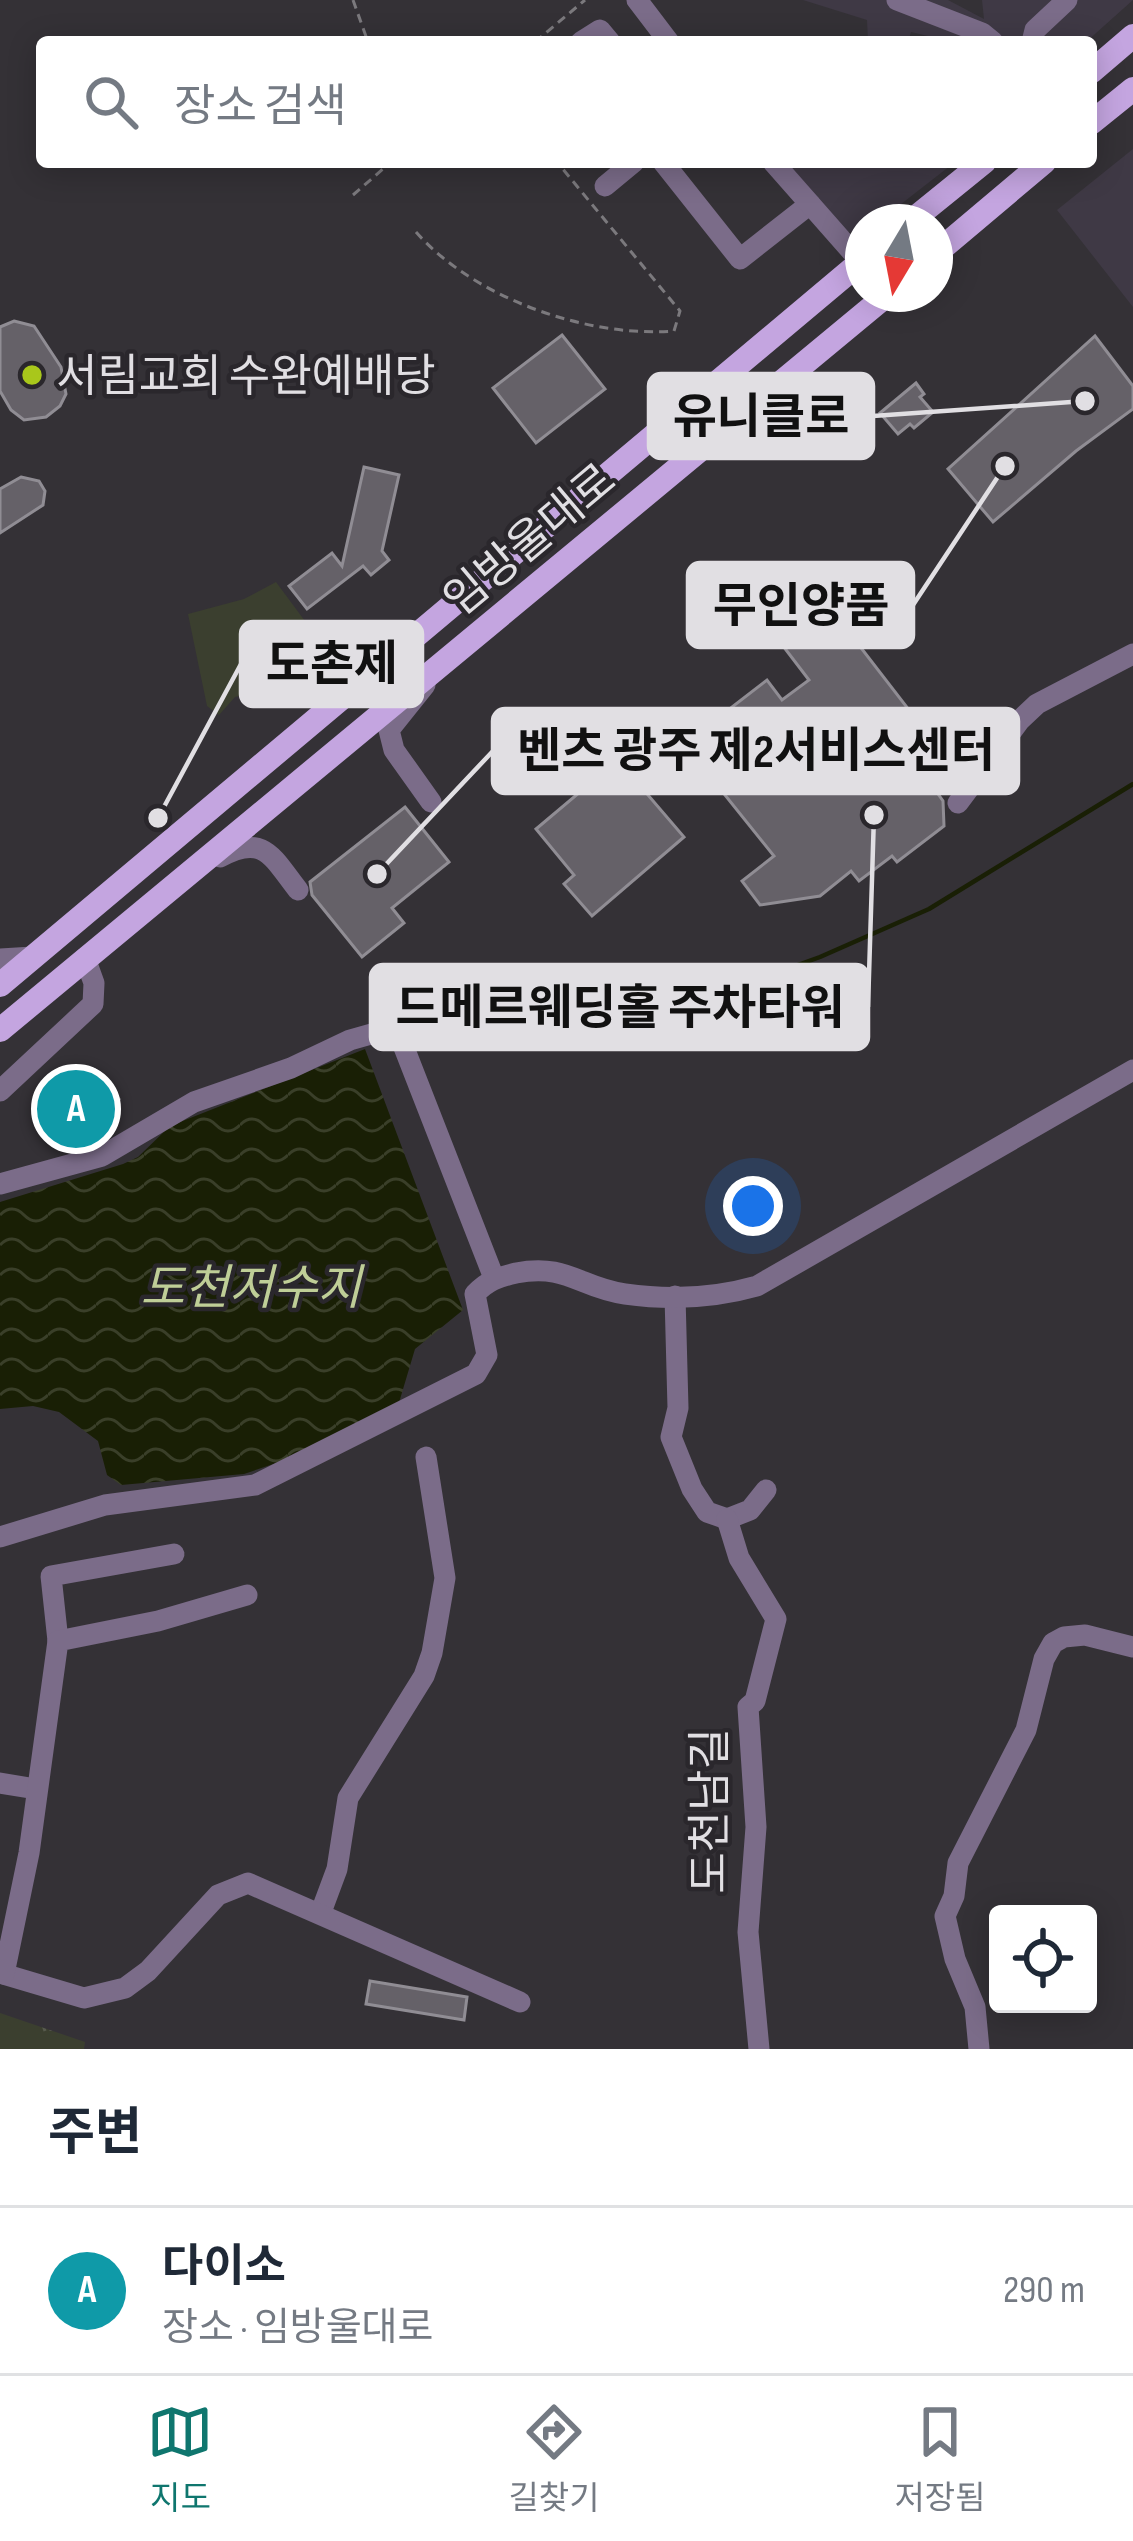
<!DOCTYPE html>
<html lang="ko">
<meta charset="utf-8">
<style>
:root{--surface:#fff;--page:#f6f6f7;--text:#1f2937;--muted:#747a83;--line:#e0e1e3;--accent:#0f766e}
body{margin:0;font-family:"Sofia Sans Condensed","Noto Sans KR",sans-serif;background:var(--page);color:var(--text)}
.controls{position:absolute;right:36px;bottom:36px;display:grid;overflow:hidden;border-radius:12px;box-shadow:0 6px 30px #0003}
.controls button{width:108px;height:108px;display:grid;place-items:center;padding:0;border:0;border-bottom:3px solid var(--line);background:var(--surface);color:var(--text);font:60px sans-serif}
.compass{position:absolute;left:845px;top:204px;width:108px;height:108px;border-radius:50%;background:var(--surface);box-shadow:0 6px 30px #0003;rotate:190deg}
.you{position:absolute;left:753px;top:1206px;width:42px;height:42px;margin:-30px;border:9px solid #fff;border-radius:50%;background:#1a73e8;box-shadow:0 0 0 18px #1a73e833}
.badge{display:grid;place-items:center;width:78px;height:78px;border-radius:50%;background:var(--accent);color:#fff;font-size:39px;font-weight:700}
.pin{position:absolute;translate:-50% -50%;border:6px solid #fff;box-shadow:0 3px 12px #0006}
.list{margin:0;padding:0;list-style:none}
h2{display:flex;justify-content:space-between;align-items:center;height:156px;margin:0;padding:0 48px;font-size:51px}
h2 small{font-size:39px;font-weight:400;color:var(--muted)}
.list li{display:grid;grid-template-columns:78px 1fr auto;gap:36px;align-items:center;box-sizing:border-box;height:168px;padding:0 48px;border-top:3px solid var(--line)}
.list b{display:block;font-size:45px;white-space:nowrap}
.list p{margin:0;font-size:39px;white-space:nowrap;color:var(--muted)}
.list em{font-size:39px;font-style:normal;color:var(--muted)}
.icon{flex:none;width:66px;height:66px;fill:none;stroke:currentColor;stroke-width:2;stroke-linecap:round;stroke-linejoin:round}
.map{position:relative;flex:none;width:1133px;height:2049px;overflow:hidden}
.search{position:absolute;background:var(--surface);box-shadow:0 6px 30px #0003;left:36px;right:36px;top:36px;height:132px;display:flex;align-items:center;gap:30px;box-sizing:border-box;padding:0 42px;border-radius:12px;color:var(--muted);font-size:45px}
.sheet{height:324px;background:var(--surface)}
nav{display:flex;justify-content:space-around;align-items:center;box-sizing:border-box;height:168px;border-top:3px solid var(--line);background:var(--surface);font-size:33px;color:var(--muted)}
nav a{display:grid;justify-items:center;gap:6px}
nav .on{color:var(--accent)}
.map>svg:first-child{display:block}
.built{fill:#3f3945}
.grass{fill:url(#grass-tufts)}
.park{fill:#3b3f2f}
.water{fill:url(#water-waves)}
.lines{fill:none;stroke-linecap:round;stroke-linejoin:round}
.stream{stroke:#191f05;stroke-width:4.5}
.building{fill:#656168;stroke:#908d94;stroke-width:3}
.path{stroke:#7b797d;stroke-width:3;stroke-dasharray:9 6;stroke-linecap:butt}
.minor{stroke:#7b6c89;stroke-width:21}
.major{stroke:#c4a5e0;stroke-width:24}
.poi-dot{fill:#a9c71b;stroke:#2a272c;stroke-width:4.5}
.labels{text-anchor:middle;stroke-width:9;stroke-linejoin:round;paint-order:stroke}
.poi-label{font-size:45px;fill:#e1dfe3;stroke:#2a272c;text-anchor:start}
.street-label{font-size:45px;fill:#e1dfe3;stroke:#2a272c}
.water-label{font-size:48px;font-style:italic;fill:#bfce97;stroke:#2a272c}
.leader{fill:none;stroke:#e1dfe3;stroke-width:4.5}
.callout-dot{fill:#e1dfe3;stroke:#2a272c;stroke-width:4.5}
.callout{fill:#e1dfe3;stroke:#e1dfe3;stroke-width:4.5}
.callout-label{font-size:48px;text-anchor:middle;font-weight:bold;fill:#111}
</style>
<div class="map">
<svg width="1133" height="2049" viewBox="0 0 1133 2049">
<defs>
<pattern id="grass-tufts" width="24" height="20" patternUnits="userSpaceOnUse" patternTransform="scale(3)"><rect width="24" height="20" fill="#3b3f2f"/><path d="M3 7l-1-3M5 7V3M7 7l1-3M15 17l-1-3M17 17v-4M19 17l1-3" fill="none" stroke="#575a4d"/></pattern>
<pattern id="water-waves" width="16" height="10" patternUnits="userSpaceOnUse" patternTransform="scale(3)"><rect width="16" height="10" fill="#191f05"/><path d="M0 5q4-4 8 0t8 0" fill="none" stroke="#3a3f29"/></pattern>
</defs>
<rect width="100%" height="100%" fill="#343136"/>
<g class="built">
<path d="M803 0H948L984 19 982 0H1133L1086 42H953L911 32 908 42H868L867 20Z"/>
<path d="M1133 149V307L1057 210Z"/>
<path d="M784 162H955L878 222H863V233L845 232Z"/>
</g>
<path class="grass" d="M0 2013 85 2042 84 2049H0Z"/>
<path class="park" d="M276 582 319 640 259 692 235 697 219 715 207 706 188 614 244 599Z"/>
<path class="water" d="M365 1049 463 1310 415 1349 398 1406 306 1453 244 1474 121 1485 107 1475 98 1441 59 1412 33 1406 0 1409V1202L123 1164 138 1157 170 1126Z"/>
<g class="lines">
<path class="stream" d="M609 1033 820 957 929 909 1133 784"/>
</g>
<g class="building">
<path d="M14 321 34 326 61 367 66 394 60 406 46 417 24 420 11 410 0 391V327Z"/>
<path d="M562 335 605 389 536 443 493 388Z"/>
<path d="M1095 336 1133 386V409L1076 451 993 522 948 469Z"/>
<path d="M916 383 924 394 920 397 933 412 914 428 910 424 898 434 880 413Z"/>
<path d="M364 467 399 475 382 551 389 560 371 575 363 566 307 609 289 586 332 553 342 566Z"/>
<path d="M21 477 39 481 45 491 43 505 0 533V489Z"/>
<path d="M831 609 919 723 933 712 945 727 944 773 931 784 943 801 944 826 897 862 892 856 859 881 851 871 820 896 760 905 742 881 774 856 684 744 767 680 782 700 809 680 783 646Z"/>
<path d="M618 760 684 837 592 916 564 884 574 875 536 829Z"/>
<path d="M405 807 449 862 392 908 404 923 362 957 312 895 310 882Z"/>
<path d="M95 1070 119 1099 58 1148 34 1119Z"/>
<path d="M370 1981 467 1997 464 2020 366 2004Z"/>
</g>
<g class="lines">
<g class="path">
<path d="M353 0 368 42"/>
<path d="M535 42 585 0"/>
<path d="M353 195 391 162"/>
<path d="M416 232C474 298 587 338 674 331L680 311 557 162"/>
</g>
<g class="minor">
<path d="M637 0 669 42"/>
<path d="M897 0 982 33 993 42"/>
<path d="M581 42 600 30 610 42"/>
<path d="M1032 42 1035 30 1067 0"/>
<path d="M663 162 740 259 810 204"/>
<path d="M773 162 861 262"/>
<path d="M605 186 634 162"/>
<path d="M425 685 389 730 394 750 431 802"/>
<path d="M958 803 1020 720 1037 704 1133 654"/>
<path d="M220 857C264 833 272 857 298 890"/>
<path d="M0 959 33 957"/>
<path d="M0 1091 93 1004 94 983 85 958"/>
<path d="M0 1184 102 1156 194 1102 291 1068 350 1040 396 1027 494 1278"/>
<path d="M675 1296 678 1408 671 1437 692 1489 707 1512 727 1519 750 1510 766 1490"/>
<path d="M727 1519 739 1558 776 1619 755 1701 748 1707 756 1827 748 1932 759 2049"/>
<path d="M0 1537 105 1505 255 1485 476 1374 487 1355 475 1294C488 1280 499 1277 516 1273 567 1263 580 1288 625 1294 668 1300 715 1298 757 1286L1133 1070"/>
<path d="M58 1641 51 1576 174 1554"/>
<path d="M0 1783 36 1789"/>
<path d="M321 1912 337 1869 348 1798 424 1676 432 1653 445 1578 426 1457"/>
<path d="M0 1973 84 1998 125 1988 148 1971 218 1895 248 1883 520 2002"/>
<path d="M4 1974 29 1853 58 1641 158 1621 247 1595"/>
<path d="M979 2049 975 2007 955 1959 945 1916 954 1896 958 1863 1026 1730 1044 1659 1053 1643 1064 1637 1085 1635 1133 1647"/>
</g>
<g class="major">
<path d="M1091 72 1133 36"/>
<path d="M1091 123 1133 89"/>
<path d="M910 222 984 162"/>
<path d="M935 254 1044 162"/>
<path d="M0 985 863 260"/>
<path d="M0 1030 888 294"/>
</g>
</g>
<circle class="poi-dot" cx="32" cy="375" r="12"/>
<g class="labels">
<g class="poi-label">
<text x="56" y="391">서림교회 수완예배당</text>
</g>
<g class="street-label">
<text transform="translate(529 539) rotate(-40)" y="16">임방울대로</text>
<text transform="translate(709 1811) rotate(-90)" y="16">도천남길</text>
</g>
<g class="water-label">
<text x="251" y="1304">도천저수지</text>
</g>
</g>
<path class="leader" d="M1085 401L873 416M1005 466L913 605M158 818L241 664M377 874L493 751M874 815L868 1007"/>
<g class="callout-dot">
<circle cx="1085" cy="401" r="12"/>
<circle cx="1005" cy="466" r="12"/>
<circle cx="158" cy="818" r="12"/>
<circle cx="377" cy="874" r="12"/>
<circle cx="874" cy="815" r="12"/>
</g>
<g class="callout">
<rect x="649" y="374" width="224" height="84" rx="12"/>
<rect x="688" y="563" width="225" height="84" rx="12"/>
<rect x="241" y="622" width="181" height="84" rx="12"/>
<rect x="493" y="709" width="525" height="84" rx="12"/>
<rect x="371" y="965" width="497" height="84" rx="12"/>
</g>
<g class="callout-label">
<text x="761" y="433">유니클로</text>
<text x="801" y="622">무인양품</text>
<text x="332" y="680">도촌제</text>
<text x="756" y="767">벤츠 광주 제2서비스센터</text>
<text x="620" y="1024">드메르웨딩홀 주차타워</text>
</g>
</svg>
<div class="controls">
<button><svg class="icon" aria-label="locate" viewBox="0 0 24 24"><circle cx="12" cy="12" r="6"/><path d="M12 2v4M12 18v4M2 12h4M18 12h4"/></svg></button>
</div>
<svg class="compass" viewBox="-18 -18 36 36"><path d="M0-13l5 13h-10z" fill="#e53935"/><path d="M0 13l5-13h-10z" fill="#747a83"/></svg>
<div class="you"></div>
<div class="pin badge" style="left:76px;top:1109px;background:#0f9aa8">A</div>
<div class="search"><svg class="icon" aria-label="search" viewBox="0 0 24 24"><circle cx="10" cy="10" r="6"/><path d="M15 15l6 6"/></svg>장소 검색</div>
</div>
<section class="sheet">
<h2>주변<small></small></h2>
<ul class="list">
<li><span class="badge" style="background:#0f9aa8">A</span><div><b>다이소</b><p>장소 · 임방울대로</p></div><em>290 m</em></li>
</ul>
</section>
<nav>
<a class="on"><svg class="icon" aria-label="map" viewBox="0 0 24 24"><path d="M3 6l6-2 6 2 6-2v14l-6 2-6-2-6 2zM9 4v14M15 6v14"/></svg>지도</a>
<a><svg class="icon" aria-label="directions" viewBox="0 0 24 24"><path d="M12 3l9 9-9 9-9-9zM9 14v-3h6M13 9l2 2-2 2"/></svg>길찾기</a>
<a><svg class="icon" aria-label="saved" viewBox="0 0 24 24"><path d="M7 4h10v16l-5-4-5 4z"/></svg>저장됨</a>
</nav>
